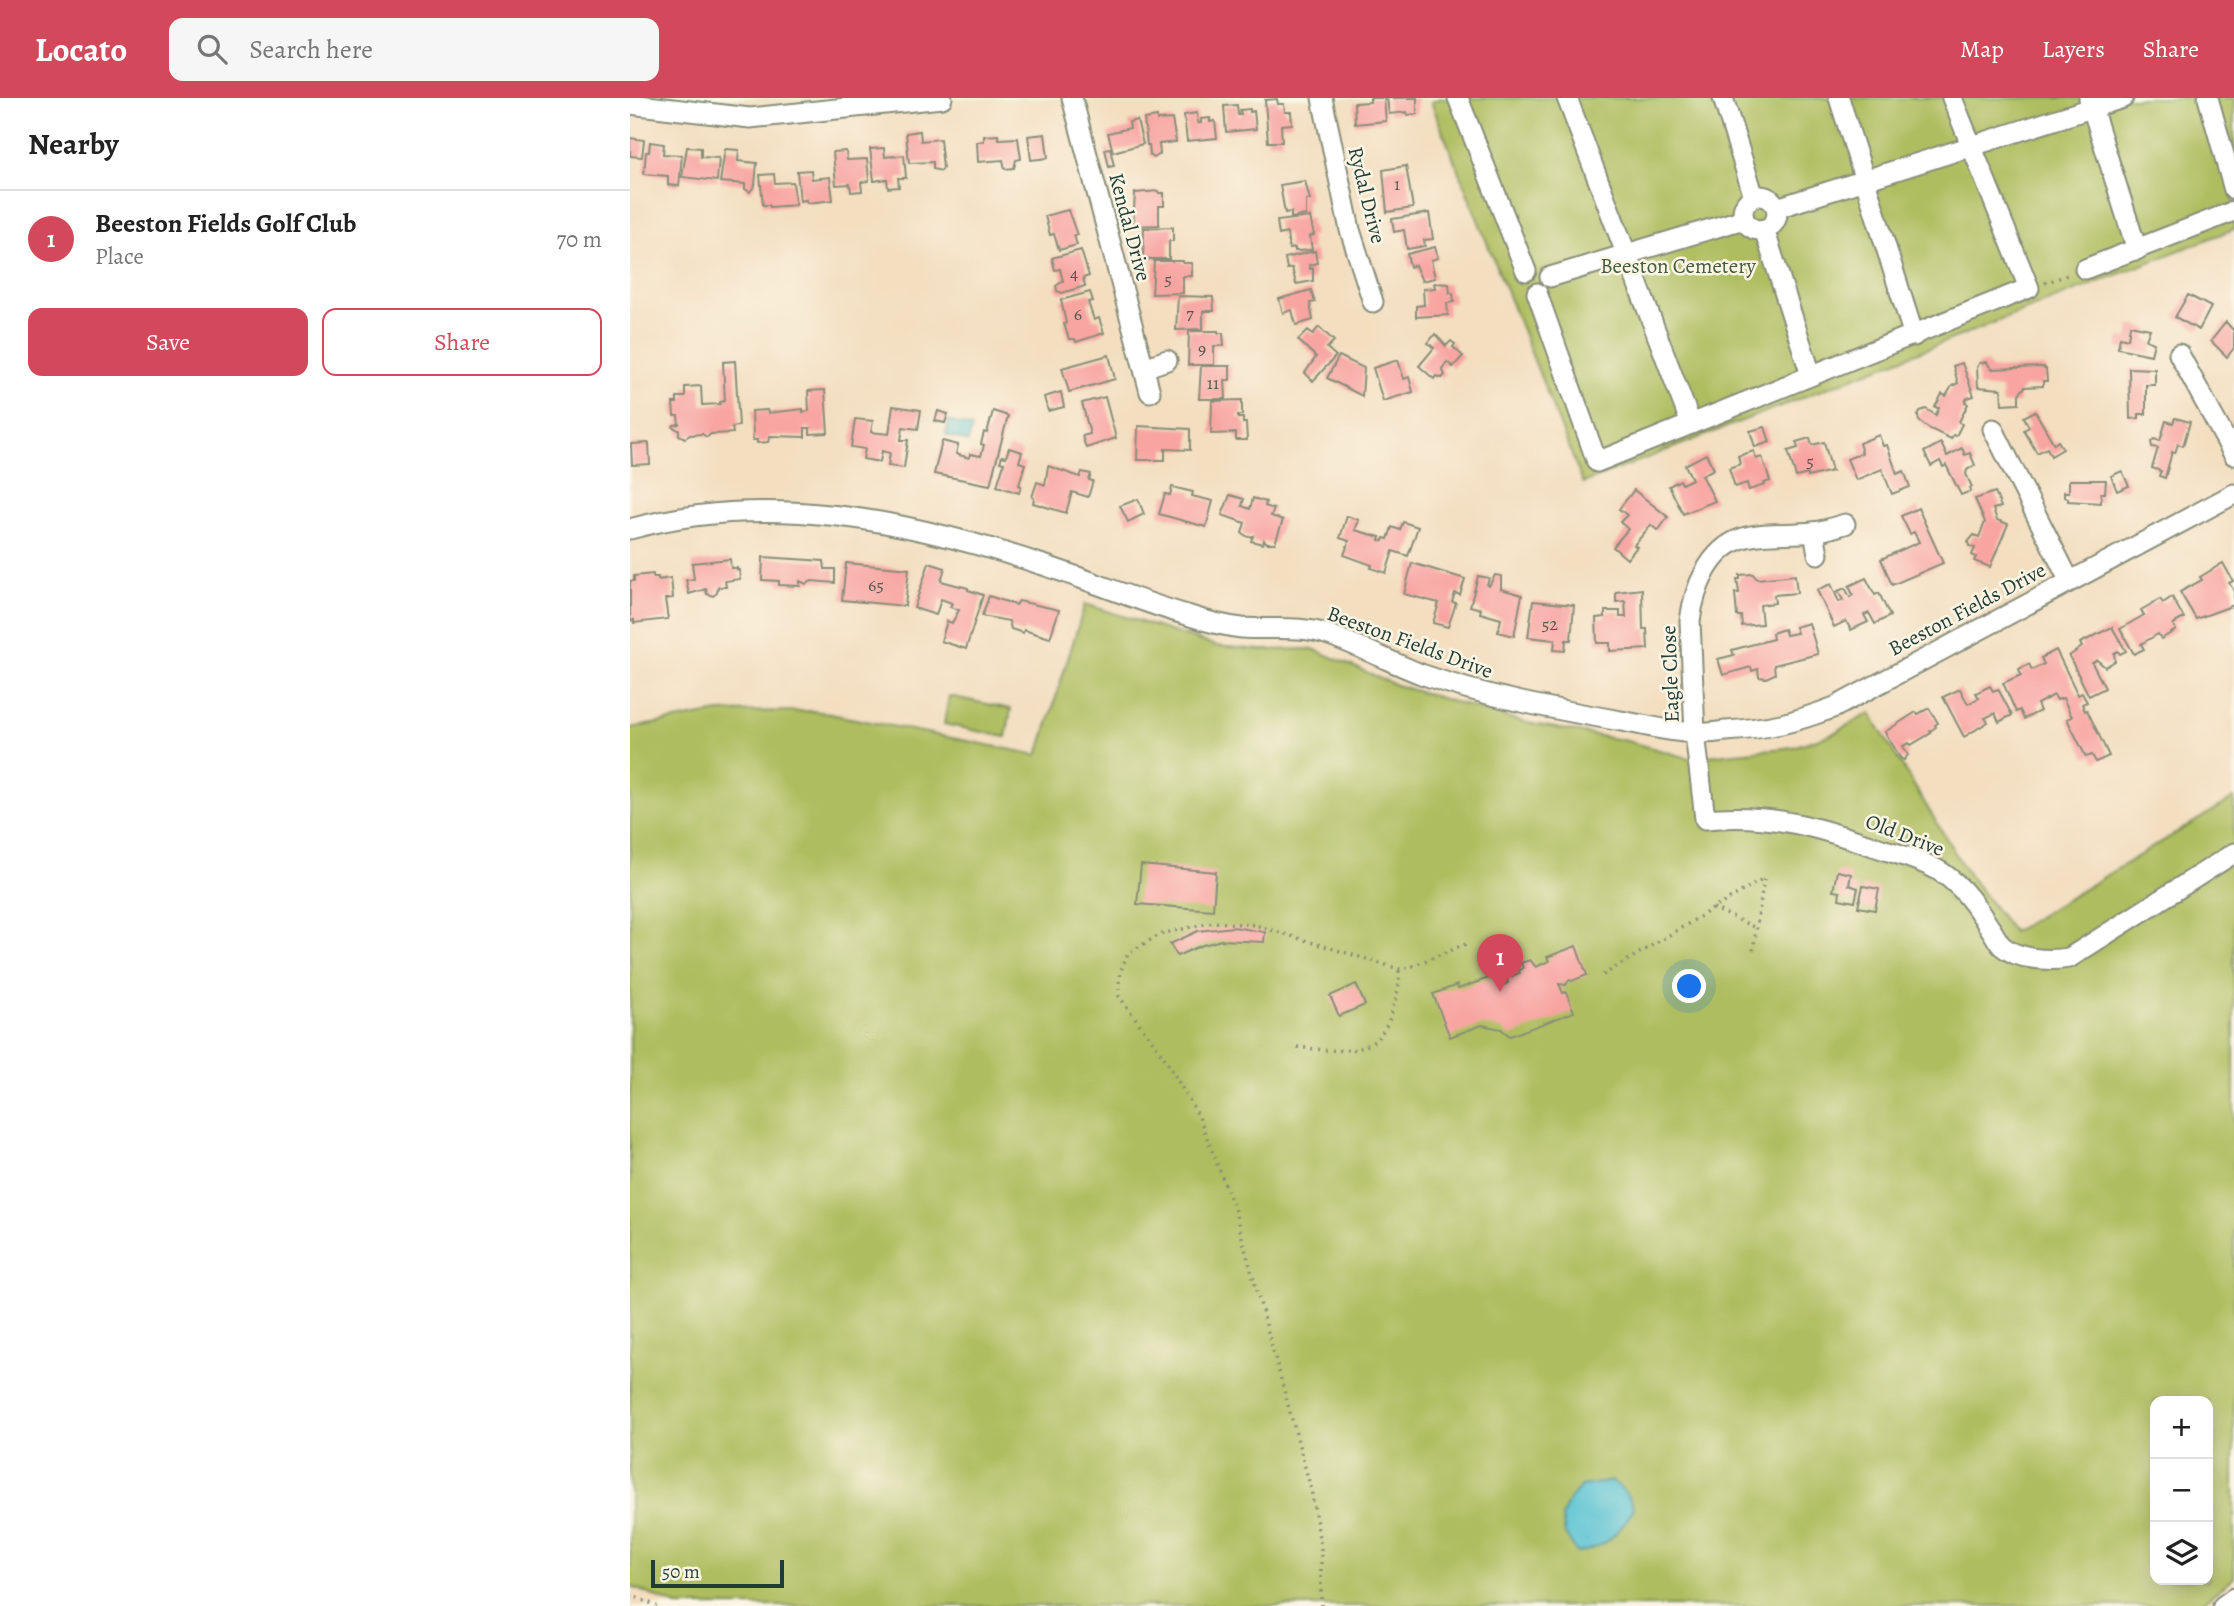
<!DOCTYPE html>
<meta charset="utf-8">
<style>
:root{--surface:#fff;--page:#f6f6f6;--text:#222;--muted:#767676;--line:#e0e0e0;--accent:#d1495b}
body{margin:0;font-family:Alegreya,serif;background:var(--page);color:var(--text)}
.controls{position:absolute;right:21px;bottom:21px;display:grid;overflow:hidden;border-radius:14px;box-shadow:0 4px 18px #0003}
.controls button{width:63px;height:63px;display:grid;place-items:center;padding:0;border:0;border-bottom:2px solid var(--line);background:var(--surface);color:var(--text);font:35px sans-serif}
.scale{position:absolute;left:21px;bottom:18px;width:133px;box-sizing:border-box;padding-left:7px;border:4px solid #1f3d34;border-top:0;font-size:19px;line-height:24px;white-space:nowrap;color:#1f3d34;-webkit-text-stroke:5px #fcf5e5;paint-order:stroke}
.you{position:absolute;left:1060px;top:889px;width:24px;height:24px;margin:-18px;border:5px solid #fff;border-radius:50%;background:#1a73e8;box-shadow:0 0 0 10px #1a73e833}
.badge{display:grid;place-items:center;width:46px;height:46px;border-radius:50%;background:var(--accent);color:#fff;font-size:23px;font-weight:700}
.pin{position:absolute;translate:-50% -58px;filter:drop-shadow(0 2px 4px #0008)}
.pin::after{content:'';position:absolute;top:37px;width:24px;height:21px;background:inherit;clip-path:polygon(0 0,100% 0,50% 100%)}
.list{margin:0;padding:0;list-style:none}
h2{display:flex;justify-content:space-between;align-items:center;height:91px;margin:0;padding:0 28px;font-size:30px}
h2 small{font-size:23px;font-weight:400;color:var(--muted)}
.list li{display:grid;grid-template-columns:46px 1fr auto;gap:21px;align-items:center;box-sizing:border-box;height:98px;padding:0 28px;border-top:2px solid var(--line)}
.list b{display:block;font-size:26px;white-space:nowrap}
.list p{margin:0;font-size:23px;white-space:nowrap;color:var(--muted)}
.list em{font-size:23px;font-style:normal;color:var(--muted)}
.actions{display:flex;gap:14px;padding:21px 28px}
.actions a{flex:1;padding:16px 0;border:2px solid var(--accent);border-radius:14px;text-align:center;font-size:24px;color:var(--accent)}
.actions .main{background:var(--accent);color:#fff}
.icon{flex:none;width:38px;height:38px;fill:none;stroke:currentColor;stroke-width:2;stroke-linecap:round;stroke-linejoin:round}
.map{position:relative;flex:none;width:1604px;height:1508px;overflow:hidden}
header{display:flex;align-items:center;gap:42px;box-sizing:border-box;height:98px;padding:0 35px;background:var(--accent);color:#fff}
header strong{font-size:33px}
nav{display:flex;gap:38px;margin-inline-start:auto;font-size:24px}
.search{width:490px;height:63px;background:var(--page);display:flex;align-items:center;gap:18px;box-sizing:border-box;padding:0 24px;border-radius:14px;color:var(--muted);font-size:26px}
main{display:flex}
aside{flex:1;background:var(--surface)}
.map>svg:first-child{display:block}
.green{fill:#aebd5f;stroke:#667d4a;stroke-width:2;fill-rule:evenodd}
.water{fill:#58c3d4;stroke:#3c8084;stroke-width:2}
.building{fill:#f8a5a2}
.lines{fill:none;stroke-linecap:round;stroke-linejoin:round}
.minor-casing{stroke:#898e7a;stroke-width:23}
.path{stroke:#898e7a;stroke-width:3.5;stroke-dasharray:2 5;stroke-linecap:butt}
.minor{stroke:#fff;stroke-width:19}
.labels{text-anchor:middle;stroke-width:5;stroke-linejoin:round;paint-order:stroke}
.number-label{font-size:18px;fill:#555750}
.street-label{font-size:21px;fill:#1f3d34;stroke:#fcf5e5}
.park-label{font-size:21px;fill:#435d3f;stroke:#fcf5e5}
</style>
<header>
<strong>Locato</strong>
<div class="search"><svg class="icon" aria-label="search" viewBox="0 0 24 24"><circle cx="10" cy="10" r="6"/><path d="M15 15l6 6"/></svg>Search here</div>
<nav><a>Map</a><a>Layers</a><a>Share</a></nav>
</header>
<main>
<aside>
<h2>Nearby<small></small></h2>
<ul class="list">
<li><span class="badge">1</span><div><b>Beeston Fields Golf Club</b><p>Place</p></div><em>70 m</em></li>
</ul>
<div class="actions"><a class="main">Save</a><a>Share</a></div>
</aside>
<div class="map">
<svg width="1604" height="1508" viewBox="0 0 1604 1508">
<rect width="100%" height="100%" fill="#fcf5e5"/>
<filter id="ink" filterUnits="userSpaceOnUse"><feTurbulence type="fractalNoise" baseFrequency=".0143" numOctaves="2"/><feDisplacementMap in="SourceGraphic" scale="14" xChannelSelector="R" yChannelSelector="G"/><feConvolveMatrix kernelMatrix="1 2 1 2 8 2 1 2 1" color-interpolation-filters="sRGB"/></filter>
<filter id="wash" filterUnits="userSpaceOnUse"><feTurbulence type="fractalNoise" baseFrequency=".00686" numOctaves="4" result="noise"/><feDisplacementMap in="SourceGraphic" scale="28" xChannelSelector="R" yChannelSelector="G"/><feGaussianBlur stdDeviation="1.57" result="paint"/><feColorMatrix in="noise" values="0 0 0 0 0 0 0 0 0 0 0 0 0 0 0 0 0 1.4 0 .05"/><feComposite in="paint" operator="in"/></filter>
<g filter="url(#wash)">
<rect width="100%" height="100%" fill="#f3dec0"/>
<g class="green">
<path d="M810 0H1604V131L953 385 801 4Z"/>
<path d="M455 506 586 548 632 552 683 551 766 587 893 624 997 643 1058 660 1163 649 1202 636 1240 615 1336 773 1383 834 1604 700V1480L1568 1508H47L0 1488V630L89 614 185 613 408 657ZM1525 1303H1578V1482H1525Z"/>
<path d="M319 598 381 611 376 639 314 626Z"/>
</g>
<g class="water">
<path d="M319 323 342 330 338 344 316 337Z"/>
<path d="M982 1383C992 1389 1000 1399 1004 1410 991 1434 975 1450 947 1455L935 1436 932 1419 939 1402 951 1388Z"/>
</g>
<g id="blocks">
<g class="building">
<path d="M740 0H754L756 23 725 26 724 5 740 4Z"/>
<path d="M757 0H787V16L777 17V14L759 16Z"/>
<path d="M647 1 648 6H654L655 14H661L662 26 651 27 652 44H638L635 2Z"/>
<path d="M607 7 608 17H611L610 12 620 11V14L624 13 626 31 596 34 594 8Z"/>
<path d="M567 15 568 25H571V21L580 20V24L585 23 587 40 557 43 554 17Z"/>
<path d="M527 19V22L542 21 546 44 529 46 530 56 524 60 520 57 519 47H517L514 21Z"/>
<path d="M507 22 513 46 483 54 478 35 500 30 499 24Z"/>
<path d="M290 33 291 43 310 41 313 70 311 73 303 71V64L279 65 276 35Z"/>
<path d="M415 36 418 60 401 62 398 38Z"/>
<path d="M368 37 369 41 388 40 391 61 386 62 384 70 375 71 373 62 348 64 347 44 354 43V38Z"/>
<path d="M0 40 14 42 12 59 0 58Z"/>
<path d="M20 44 34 46 33 56 52 57 49 88 38 87V78L14 76 16 54H19Z"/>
<path d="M57 49 71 50V59L89 60 87 83 52 79Z"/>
<path d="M254 50 255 59 274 57 276 80H268L269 89 258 90 257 81 244 83 240 51Z"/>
<path d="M480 50 484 68 479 69 475 51Z"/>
<path d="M95 51 109 52 108 63 127 65 125 87 120 94 115 91V86L90 84Z"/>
<path d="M216 53 217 62 237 61 239 83 231 84 232 93 221 94 220 86 206 87 203 54Z"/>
<path d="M776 68 783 110 757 114 753 72Z"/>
<path d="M181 72 182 81 200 79 203 102 177 105 176 102 170 103 167 73Z"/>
<path d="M144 76 145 85 163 84 166 107 140 109 139 107H133L130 77Z"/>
<path d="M675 83 680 102H676V117L661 120V114L655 115 650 87Z"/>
<path d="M529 93V95H534V108H529V127L503 128 505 95Z"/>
<path d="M438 112 447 137H444L447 147 429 152 424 136 420 137 415 118Z"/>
<path d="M799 115 803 141 794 142 795 148 777 151 774 132 764 134 762 121Z"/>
<path d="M680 119 684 137 680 138 682 152 668 153H665V150L659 151 657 135 649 137 647 123Z"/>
<path d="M543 129V143H539V161H513L514 130Z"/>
<path d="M805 149 808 160 801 162 805 180 792 183 785 167 780 169 777 156Z"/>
<path d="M451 152 459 178 453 180 455 188 432 195 427 193 426 188 433 183 430 171 425 172 422 160Z"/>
<path d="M685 153 687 165 679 167 680 171 683 170V183L666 186 662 170 657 171 655 160Z"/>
<path d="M524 163H553V165H562V178H553V195L522 196Z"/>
<path d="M804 185 819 186 820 195H823L824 204 817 205 818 217 786 219V208L794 207 793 191 805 190Z"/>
<path d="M681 192 685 204 680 205 683 222 666 227 662 212 653 215 649 201Z"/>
<path d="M460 194 463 203 458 204 464 222 469 220 474 235 446 244 445 241H439L434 226 436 225 431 202Z"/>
<path d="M1558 197 1581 209 1569 232 1545 219Z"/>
<path d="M548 198 583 199 584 213H573V231L546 232Z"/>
<path d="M1596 224 1604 233V250L1597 259 1581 243Z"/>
<path d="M1500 227 1520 231 1516 242 1524 245 1521 257 1488 250 1490 239 1498 241Z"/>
<path d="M689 229 704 243 697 250 706 258 683 283 675 275 686 259 668 242 678 232 683 236Z"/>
<path d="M559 233H588V235H593L594 248H584V267H558Z"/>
<path d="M805 236 816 248 821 243 825 246 823 249 833 258 823 269 817 264 812 271 815 277 812 280 806 278 804 281 789 268 804 250 798 245Z"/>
<path d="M479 257 485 281 439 294 432 270Z"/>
<path d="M709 258 734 270 732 298 697 280Z"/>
<path d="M768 262 774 281 779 279 783 294 753 303 743 270Z"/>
<path d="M105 263 109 328 102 329 103 335 81 336 77 339 72 336 60 337 55 340 49 337V332L43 329 44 327 49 326 48 318H44L43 305H47V299H55V289L71 288 72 307 90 306V304L95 303 93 264Z"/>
<path d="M1357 264 1361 271 1414 269V271H1416L1417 283H1413V288L1395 289 1389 296V305L1372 306 1371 291 1348 289 1347 269 1350 265Z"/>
<path d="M1332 265 1344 298 1337 300 1335 304 1338 306 1329 324 1332 326 1326 338 1323 337 1321 341 1298 330 1289 323 1288 318 1290 313 1296 311 1306 317 1309 310 1305 309 1312 296 1316 298 1322 288 1328 285 1323 268Z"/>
<path d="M571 268H600V282H595L596 301H569Z"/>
<path d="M1499 270 1525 271V287H1516V316H1509V320L1500 321Z"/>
<path d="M195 292 198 335 180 336V330H175V339L140 338 138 344 127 345V342H123L122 313 137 312 138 315 173 311V314L179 313 178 293Z"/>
<path d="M431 294 434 309 418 313 414 299Z"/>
<path d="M475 299 486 340 456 350 452 338 460 336 452 305Z"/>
<path d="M612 302V317H608V320H613V325H616L617 342H606V335L581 336 582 303Z"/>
<path d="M263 308 291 312 288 331 273 329 271 342H278L274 370 258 368 260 355 252 353 250 364 233 361 235 351 221 349 225 321 243 323 241 334 259 336Z"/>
<path d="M308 313 318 316 315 325 305 323Z"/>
<path d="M363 313 378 318 360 387 304 376 312 343 328 347 326 356 339 360 340 356 351 358 354 347 351 346 354 334 357 335Z"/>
<path d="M1405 313 1424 346 1428 343 1433 351 1421 358 1417 350 1407 355 1394 332 1399 329 1394 319Z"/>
<path d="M1545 320 1560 324 1553 348 1548 346 1545 355 1542 354 1535 380 1529 378 1531 373 1522 370 1528 350 1522 349 1521 344 1524 341 1530 343 1536 323 1543 325Z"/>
<path d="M508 328 560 331V352L535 351V362H507Z"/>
<path d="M1135 329 1140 344 1125 349 1120 333Z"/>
<path d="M1249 337 1253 348 1257 347 1267 376 1274 373 1280 389 1262 396 1252 371 1226 382 1217 361 1232 355 1229 345Z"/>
<path d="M1180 340 1182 347 1194 344 1202 373 1178 379V376L1166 379 1158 353 1168 350 1166 344Z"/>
<path d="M19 345 20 366 2 367 1 346Z"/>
<path d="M1311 345 1317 358 1332 350 1335 357 1340 355 1345 367 1337 372 1336 376 1342 389 1340 390 1341 393 1331 397 1316 367 1313 369 1310 363 1301 368 1294 354Z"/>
<path d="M379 350 392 354 389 364 395 366 389 387 391 388 389 395 367 388 374 365 370 364 372 358 376 359Z"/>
<path d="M1124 353 1126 361 1132 359 1140 383 1134 385 1135 387 1119 392 1117 385 1105 389 1099 370 1110 366 1108 358Z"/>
<path d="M1076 356 1084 371 1072 377 1085 403 1053 416 1039 388 1050 382 1052 386 1062 381 1055 367Z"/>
<path d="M418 368 450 379 452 374 461 376 459 382 463 383 458 399 442 394 436 415 403 405 404 400 402 399 407 384 415 387Z"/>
<path d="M1492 373 1499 388 1487 393 1481 378Z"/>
<path d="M1439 382H1476L1475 395H1471V405L1438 403V400L1434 399V394H1439Z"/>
<path d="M542 389 563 394 562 398 583 403 576 429 529 416 535 396 540 397Z"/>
<path d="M1004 392 1038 419 1028 433 1021 427 1004 447 1007 449 997 461 983 449 998 431 990 424 997 417 989 411Z"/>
<path d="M1365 394 1371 409 1363 411 1367 422 1378 426 1360 469 1344 463 1346 459 1342 457 1345 450 1339 448 1338 444 1344 437 1349 439 1355 424 1345 401Z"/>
<path d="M600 397 614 401 612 408 620 411 623 400 636 404 635 408 644 411 641 418 653 422 645 445H637L634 442 633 446 621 443 623 438 618 439 612 435 615 425 592 417Z"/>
<path d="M508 401 514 416 498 424 490 408Z"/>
<path d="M1288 410 1313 465 1262 487 1251 461 1289 444 1284 434 1280 436 1271 418Z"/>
<path d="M717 418 729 422 725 432 750 439 749 442 753 443 754 440 758 441 762 429 770 432 773 424 788 429 778 458 763 453 756 475 741 470 742 467 714 457 719 443 710 440Z"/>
<path d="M133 459 194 463 195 471H205V485L182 483 176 486 170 483V488L149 487V483L132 482Z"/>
<path d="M100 461 101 470H107V472H109L110 481 95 483 96 489H88L87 495 83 498 77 496 76 491 59 496 56 482 64 481 62 465Z"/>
<path d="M216 465 279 471 275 508 212 502Z"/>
<path d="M299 465 315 470 311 483 338 490V492L353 497 336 551 311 543 317 523 322 525 329 512 320 509 322 505 311 501 306 517 284 510Z"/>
<path d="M782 465 835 481 830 497 825 495 822 504 826 505 818 529 803 525 809 505 774 496Z"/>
<path d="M1593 465 1603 483 1599 485 1604 493V507L1566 521 1550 494 1572 482 1570 479Z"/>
<path d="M23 476V479H28V482L41 480 43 500 35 501 38 521 4 525V522L0 523V483H4V478Z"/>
<path d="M1123 476 1127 481 1165 477 1167 495 1144 497 1145 505 1130 507 1132 526 1112 528 1111 518H1107L1105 495H1109L1107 481H1110V477Z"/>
<path d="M865 477 871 478V491L892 497 884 538 868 534 871 521 850 515 851 511 840 508 848 478 859 480 857 487 859 488Z"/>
<path d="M1236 480 1245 497 1249 495 1260 518 1245 526 1239 515 1234 517 1238 524 1221 532 1216 523 1204 529 1187 492 1201 486 1209 504 1213 502 1208 493 1215 490 1220 499 1223 497 1219 488Z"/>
<path d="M1012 491 1013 531H1017L1018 551 980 553V545H967L966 520 975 519V513H990V519H996L995 503 986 504V494Z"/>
<path d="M359 498 386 507 389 503 429 512 420 540 394 532 393 535 381 531 379 523 352 518Z"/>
<path d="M1542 499 1554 520 1543 526 1546 532 1531 541 1528 536 1511 546 1514 551 1504 556 1490 531 1514 517 1511 512 1530 501 1533 505Z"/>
<path d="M903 503 944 507 941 542H936L935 553 924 552 925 542 898 539Z"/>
<path d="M1179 525 1188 556 1144 567 1145 576 1136 580 1129 579 1128 571 1122 573 1121 569 1093 577 1088 561 1104 557 1102 552 1143 541 1142 535 1154 531 1156 537 1167 535 1165 529Z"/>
<path d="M1482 529 1496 553 1490 556 1488 553 1484 555 1485 563 1475 569 1467 562 1462 565 1475 590 1459 598 1439 558 1452 549 1450 545Z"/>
<path d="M1426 552 1448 597 1452 595 1457 604 1452 606 1455 613 1457 612 1479 658 1466 664 1462 657 1456 659 1437 621 1442 619 1433 600 1427 602 1424 597 1407 606 1410 613 1394 621 1390 612 1386 614 1373 585 1391 577 1389 571 1399 566 1402 572 1414 566 1411 560Z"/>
<path d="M1360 588 1363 593 1368 591 1382 617 1369 624 1365 615 1355 620 1358 624 1334 639 1313 599 1330 591 1338 606 1349 600 1346 595Z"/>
<path d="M1299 610 1308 625 1305 627 1306 629 1300 633 1301 635 1281 647 1279 645 1273 648 1278 657 1274 662 1271 661 1255 634 1286 614 1288 616Z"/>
<path d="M511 767 586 774 583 812 507 806Z"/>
<path d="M1207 773 1221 776 1219 787 1228 790 1225 804 1209 801 1210 794 1203 793Z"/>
<path d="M1233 788 1249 791 1245 812 1228 809Z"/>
<path d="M603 829 635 834 634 844 591 842 570 848 547 858 540 846 568 833Z"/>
<path d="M946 848 957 877 942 883 939 882 936 887 929 886 933 895 936 894 944 914 880 938 871 931 852 927 820 939 803 896 827 887 828 891 867 877 871 888 878 885 876 880 890 875 889 872 893 870 891 865 900 862 906 869 919 863 917 859Z"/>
<path d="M726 886 735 907 709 918 700 898Z"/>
</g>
</g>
</g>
<g filter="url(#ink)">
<use href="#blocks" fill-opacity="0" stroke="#898e7a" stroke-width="2"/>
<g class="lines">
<defs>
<g id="minor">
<path d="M442 0 520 294"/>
<path d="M692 0 720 132 743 204"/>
<path d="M828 0 896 173"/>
<path d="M1093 0 1124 99"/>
<path d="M1209 0 1284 238"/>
<path d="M1459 0 1507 152"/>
<path d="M1578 0 1604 92"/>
<path d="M0 6 120 20 312 0"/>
<circle cx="1130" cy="115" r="17"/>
<path d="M1147 110 1493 0"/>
<path d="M1134 131 1181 277"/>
<path d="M1455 171 1604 113"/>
<path d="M920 179 1114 121"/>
<path d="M907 195 967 364 1061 326 937 0"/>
<path d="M1549 256 1604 357"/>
<path d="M514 270 537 262"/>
<path d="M1061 326 1399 190 1322 0"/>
<path d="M1363 331 1439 482"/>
<path d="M1215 426C1204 429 1194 433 1183 434 1160 437 1135 433 1113 440 1079 451 1064 491 1060 523L1065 635 1075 721C1140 714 1191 730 1252 751 1271 757 1294 763 1311 774 1334 789 1346 808 1360 830 1364 835 1367 843 1372 848 1388 862 1419 863 1439 860L1604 755"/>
<path d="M0 431C137 393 278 422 410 466 460 482 507 503 557 517 575 523 594 528 612 530 641 532 671 527 699 537 730 548 760 564 791 576 856 599 923 611 991 623 1015 627 1041 634 1065 635 1075 636 1086 634 1096 633 1141 630 1163 625 1205 609L1604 396"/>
<path d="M1184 434 1188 456"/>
<path d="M1593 1508 1604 1500"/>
</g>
</defs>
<use href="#minor" class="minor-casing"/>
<g class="path">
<path d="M1415 185 1440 176"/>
<path d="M1083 810 1126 830"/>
<path d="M973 877 1134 780 1123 853"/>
<path d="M667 949C709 953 748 963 762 913 767 898 770 887 769 871"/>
<path d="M0 1497 27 1508"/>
<path d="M691 1508V1451L681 1391 604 1110 569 1019 534 959 489 898V885L491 872 498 855 531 836 583 824 625 827 769 871 778 870 838 845"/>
</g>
<use href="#minor" class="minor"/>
</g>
</g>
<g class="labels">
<g class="number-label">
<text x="767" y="92">1</text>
<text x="444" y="181">4</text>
<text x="538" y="187">5</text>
<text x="560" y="221">7</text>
<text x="448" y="222">6</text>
<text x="572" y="257">9</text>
<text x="583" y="291">11</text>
<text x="1180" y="369">5</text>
<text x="246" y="493">65</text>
<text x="920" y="532">52</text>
</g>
<g class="street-label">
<text transform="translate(737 97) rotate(76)" y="7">Rydal Drive</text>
<text transform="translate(500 129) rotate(75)" y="7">Kendal Drive</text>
<text transform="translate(1337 511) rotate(-28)" y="7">Beeston Fields Drive</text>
<text transform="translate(780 544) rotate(20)" y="7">Beeston Fields Drive</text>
<text transform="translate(1040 576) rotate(-92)" y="7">Eagle Close</text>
<text transform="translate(1275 737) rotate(21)" y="7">Old Drive</text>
</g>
<g class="park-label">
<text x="1048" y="175">Beeston Cemetery</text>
</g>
</g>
</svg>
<div class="controls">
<button>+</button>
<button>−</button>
<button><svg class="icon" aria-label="layers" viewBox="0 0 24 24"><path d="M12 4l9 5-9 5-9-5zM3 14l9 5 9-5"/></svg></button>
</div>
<div class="scale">50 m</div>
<div class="you"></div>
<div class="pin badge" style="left:870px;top:894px">1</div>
</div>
</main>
